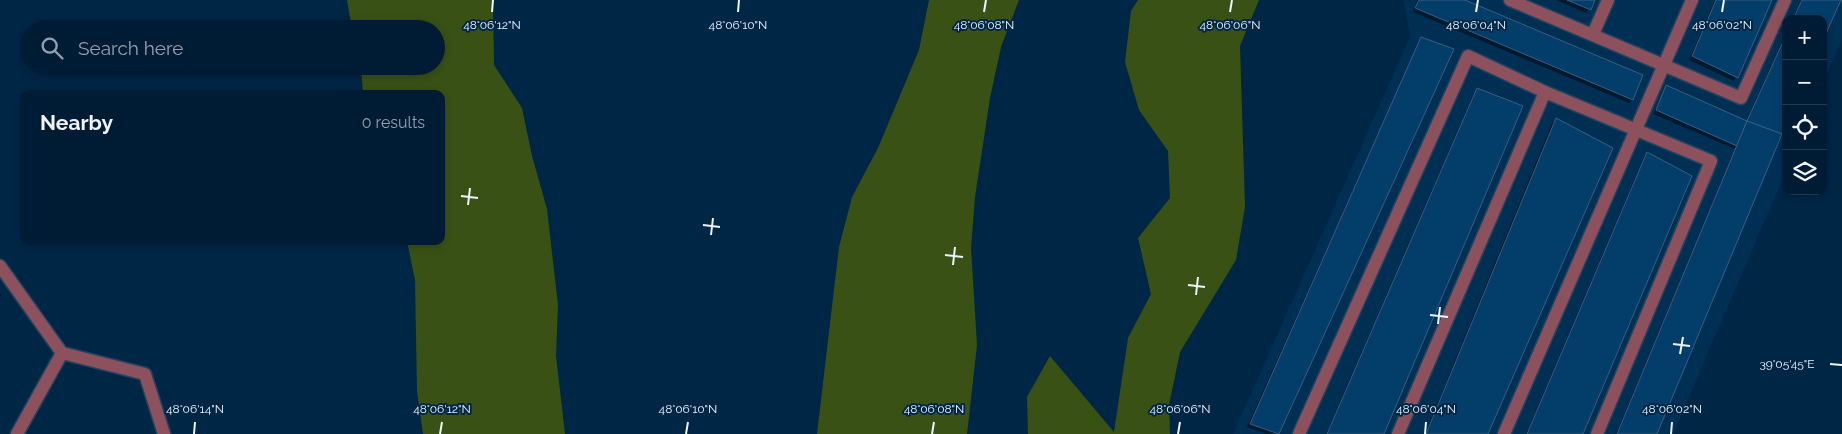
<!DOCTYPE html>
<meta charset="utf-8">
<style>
:root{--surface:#001c34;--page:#0e2940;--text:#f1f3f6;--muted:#95a1ac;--line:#223a4f}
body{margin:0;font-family:Raleway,sans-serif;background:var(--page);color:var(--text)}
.controls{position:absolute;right:15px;top:15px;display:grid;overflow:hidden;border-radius:10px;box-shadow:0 2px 8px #0003}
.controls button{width:45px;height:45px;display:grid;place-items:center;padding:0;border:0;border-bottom:1px solid var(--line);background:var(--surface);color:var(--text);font:25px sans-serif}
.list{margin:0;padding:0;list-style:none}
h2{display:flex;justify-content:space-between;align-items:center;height:65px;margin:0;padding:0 20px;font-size:21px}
h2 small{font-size:16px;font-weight:400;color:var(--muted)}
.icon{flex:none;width:28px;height:28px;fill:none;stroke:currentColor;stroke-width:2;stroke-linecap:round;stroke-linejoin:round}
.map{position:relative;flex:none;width:1842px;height:434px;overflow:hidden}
.search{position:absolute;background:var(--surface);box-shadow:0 2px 8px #0003;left:20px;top:20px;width:425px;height:55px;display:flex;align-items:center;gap:12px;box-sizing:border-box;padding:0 18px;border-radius:28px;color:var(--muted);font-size:19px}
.panel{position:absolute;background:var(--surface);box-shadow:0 2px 8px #0003;left:20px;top:90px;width:425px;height:155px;border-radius:10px}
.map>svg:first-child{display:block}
.built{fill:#002f54}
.green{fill:#395115}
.shadow{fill:#0007}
.building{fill:#033e6a;stroke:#395e81}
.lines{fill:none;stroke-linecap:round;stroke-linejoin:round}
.service-casing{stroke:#214360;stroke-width:15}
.minor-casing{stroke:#214360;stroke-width:15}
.service{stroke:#8c515c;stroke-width:12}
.minor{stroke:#8c515c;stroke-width:12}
.ticks{fill:none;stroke:#ecf5fd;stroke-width:2}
.ticks-label{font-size:12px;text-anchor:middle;fill:#ecf5fd;stroke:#002646;stroke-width:4;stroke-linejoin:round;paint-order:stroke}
</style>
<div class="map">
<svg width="1842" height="434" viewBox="0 0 1842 434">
<rect width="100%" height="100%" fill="#002646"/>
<path class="built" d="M1404 0H1842V39L1823 83V19H1786V171L1673 434H1233L1410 37Z"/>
<g class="green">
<path d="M347 0H493L494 65 522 108 532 156 547 209 558 305 556 356 565 434H423L417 391 415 280 407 241H441V94H363L361 66H436V29H352Z"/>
<path d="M929 0H1019L1001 47 990 98 975 197 971 248 977 345 967 434H817L839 247 852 197 878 148 919 50Z"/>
<path d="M1138 0H1259L1240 46 1245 207 1236 260 1180 352 1169 405 1170 434H1028L1027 397 1050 356 1114 432 1128 338 1151 294 1138 238 1170 198 1168 151 1139 110 1125 62 1131 11Z"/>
</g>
<g class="shadow">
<path d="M1417 0H1462L1632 99 1629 103 1413 12Z"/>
<path d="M1556 0H1594L1586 13Z"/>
<path d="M1715 0H1771L1734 81 1689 60Z"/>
<path d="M1801 0H1839L1823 19H1792Z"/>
<path d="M1786 33V122L1656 434H1616L1735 149 1653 114 1667 87 1746 121Z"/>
<path d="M1421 38 1278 433 1266 434 1247 427Z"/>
<path d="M1478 90 1382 434H1326L1474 93Z"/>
<path d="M1556 120 1487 434H1425L1552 123Z"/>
<path d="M1647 154 1582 434H1526L1644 157Z"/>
</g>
<g class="building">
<path d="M1419 0H1465L1643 75 1633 100 1415 8Z"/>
<path d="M1567 0H1595L1591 10Z"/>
<path d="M1716 0H1772L1738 78 1692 56Z"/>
<path d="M1802 0H1841L1823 40V19H1793Z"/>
<path d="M1786 35V125L1782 134 1747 121Z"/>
<path d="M1421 37 1454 49 1279 434 1250 424Z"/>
<path d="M1666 85 1747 121 1737 146 1656 110Z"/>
<path d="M1477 88 1523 106 1384 434H1327Z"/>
<path d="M1556 118 1613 148 1488 434H1426Z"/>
<path d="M1747 121 1782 134 1657 434H1617Z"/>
<path d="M1647 152 1692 176 1583 434H1527Z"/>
</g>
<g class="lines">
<defs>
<g id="service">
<path d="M1510 0 1741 98 1785 0"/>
<path d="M1593 34 1608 0"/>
<path d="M1299 434 1468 56 1545 92 1711 161 1597 434"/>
<path d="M1398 434 1545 92"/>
<path d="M1504 434 1692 0"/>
</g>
<g id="minor">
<path d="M0 266 62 353 145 374 164 434"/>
<path d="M17 434 62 353"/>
</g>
</defs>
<use href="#service" class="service-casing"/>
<use href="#minor" class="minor-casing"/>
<use href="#service" class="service"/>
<use href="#minor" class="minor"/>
</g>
<path class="ticks" d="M492 12 493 0M738 12 739 0M984 12 986 0M1230 12 1232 0M1476 12 1478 0M1722 12 1724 0M461 196 478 198M468 205 470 188M703 225 720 227M711 235 713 218M945 255 963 257M953 265 955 247M1188 285 1205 287M1196 295 1198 277M1430 315 1448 317M1438 324 1440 307M1673 344 1690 346M1680 354 1683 337M1830 364 1842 365M194 434 195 422M440 434 442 422M686 434 688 422M932 434 934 422M1178 434 1180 422M1425 434 1426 422M1671 434 1672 422"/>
<g class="ticks-label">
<text x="492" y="29">48°06'12"N</text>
<text x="738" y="29">48°06'10"N</text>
<text x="984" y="29">48°06'08"N</text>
<text x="1230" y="29">48°06'06"N</text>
<text x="1476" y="29">48°06'04"N</text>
<text x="1722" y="29">48°06'02"N</text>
<text x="1787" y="368">39°05'45"E</text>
<text x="195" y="413">48°06'14"N</text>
<text x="442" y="413">48°06'12"N</text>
<text x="688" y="413">48°06'10"N</text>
<text x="934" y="413">48°06'08"N</text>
<text x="1180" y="413">48°06'06"N</text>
<text x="1426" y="413">48°06'04"N</text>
<text x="1672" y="413">48°06'02"N</text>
</g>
</svg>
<div class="controls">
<button>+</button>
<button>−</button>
<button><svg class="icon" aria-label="locate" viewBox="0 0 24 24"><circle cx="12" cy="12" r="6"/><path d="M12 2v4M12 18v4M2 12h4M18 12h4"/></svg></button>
<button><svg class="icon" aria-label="layers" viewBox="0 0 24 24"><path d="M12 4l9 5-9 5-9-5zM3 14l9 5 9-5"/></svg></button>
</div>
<div class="search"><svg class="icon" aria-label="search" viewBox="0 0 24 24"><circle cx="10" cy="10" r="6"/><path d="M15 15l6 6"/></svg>Search here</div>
<section class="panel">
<h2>Nearby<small>0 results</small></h2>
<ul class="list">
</ul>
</section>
</div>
